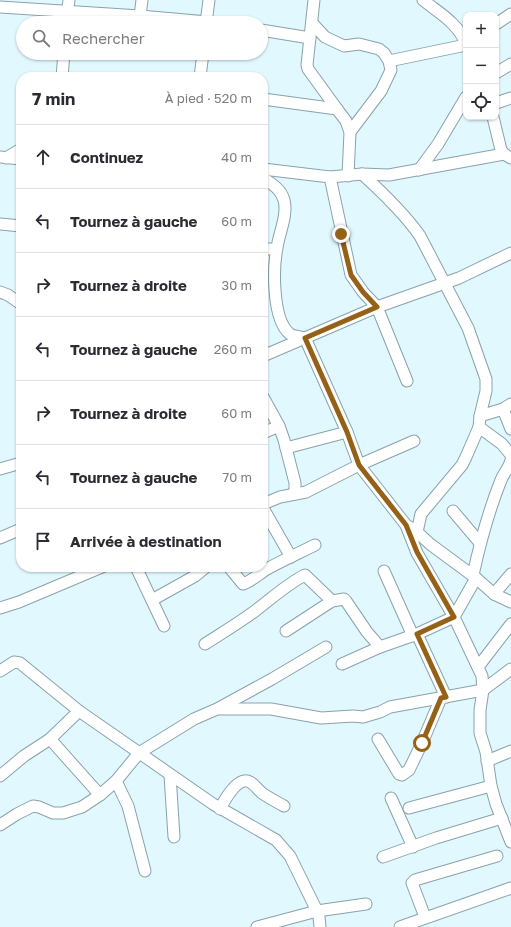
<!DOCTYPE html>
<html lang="fr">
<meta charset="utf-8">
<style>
:root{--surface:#fff;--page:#f7f7f7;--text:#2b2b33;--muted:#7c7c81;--line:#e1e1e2}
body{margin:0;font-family:"Golos Text",sans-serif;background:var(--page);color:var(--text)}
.controls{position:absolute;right:12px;top:12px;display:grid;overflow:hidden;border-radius:8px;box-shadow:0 1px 3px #0004}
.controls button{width:36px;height:36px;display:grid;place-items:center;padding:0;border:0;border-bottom:1px solid var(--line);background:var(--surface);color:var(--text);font:20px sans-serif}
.stop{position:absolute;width:12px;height:12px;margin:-9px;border:3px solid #956116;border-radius:50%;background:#fff}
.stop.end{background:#956116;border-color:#fff;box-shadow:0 1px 4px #0008}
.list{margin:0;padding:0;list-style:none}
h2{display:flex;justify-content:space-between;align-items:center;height:52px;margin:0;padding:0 16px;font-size:17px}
h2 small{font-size:13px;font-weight:400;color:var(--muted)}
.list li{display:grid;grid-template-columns:26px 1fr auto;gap:12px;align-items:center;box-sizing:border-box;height:64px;padding:0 16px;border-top:1px solid var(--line)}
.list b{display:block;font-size:15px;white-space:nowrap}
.list em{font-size:13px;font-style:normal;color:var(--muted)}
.icon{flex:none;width:22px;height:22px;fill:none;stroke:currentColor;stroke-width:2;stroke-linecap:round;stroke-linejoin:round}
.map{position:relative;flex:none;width:511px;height:927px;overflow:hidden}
.search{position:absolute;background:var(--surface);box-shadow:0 1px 3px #0004;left:16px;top:16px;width:252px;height:44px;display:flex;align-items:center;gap:10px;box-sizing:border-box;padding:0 14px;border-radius:22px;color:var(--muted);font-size:15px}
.panel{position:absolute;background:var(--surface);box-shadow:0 1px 3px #0004;left:16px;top:72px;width:252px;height:500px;border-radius:16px}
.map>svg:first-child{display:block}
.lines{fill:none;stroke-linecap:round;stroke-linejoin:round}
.minor-casing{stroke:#89a2ab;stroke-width:13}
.minor{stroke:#fff;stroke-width:11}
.route{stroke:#956116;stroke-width:5}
</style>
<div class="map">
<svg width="511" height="927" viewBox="0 0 511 927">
<rect width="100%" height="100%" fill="#e2f8ff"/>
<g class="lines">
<defs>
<g id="minor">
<path d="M314 0 307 65 308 69 337 109"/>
<path d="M423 0C439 13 458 23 466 44"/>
<path d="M0 7 140 16 219 23"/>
<path d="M140 16 142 0"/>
<path d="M66 23 69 0"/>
<path d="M206 23 209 0"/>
<path d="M312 23 325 37 344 46 359 44 379 49 384 53 389 61 391 70 381 91 350 132"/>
<path d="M496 24 511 14"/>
<path d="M261 30 310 38"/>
<path d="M389 61 466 45"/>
<path d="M496 73 511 64"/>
<path d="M62 77 64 53"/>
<path d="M200 77 203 53"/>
<path d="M263 99 337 109 346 121 350 132 348 176"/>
<path d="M496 103 511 98"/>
<path d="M493 117 501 150 504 154 511 158"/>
<path d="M0 157 21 159"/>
<path d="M6 158 21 149"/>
<path d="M263 169 330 177 362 174 389 175 504 154"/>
<path d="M419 170 438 144 466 97"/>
<path d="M362 174C383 193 404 213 420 236L468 328 486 379V391L480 416 479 427 466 457 462 465 421 514 417 532"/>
<path d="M330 177 351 275 363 292 377 307 407 381"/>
<path d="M263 178C272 184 281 189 284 200 288 215 279 233 277 248 273 268 272 320 290 334 293 336 301 337 305 338L347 432 359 465 406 525 417 532 430 544 476 578 494 594 511 602"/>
<path d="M0 224 21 226"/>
<path d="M263 249H276"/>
<path d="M0 292 8 295 21 304"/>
<path d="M263 356 377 307 459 278 511 253"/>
<path d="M263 397 279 426 284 440 295 483V494"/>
<path d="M503 409 511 429"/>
<path d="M480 416 503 409 511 404"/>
<path d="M479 427 502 444 511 455"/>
<path d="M263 433 279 426"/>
<path d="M286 448 347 432"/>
<path d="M0 469 21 463"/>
<path d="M263 504 280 497 306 492 359 465 414 441"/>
<path d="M263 508 291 557"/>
<path d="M453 511 480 543"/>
<path d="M0 538 21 529"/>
<path d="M136 567 164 626"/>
<path d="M229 567 243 584C249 583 260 573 267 569 283 560 299 553 315 545"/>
<path d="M384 571 413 636"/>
<path d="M473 575C480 543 489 510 501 480 504 473 509 468 511 460"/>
<path d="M476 578 454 617 482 676 483 690 480 710V733L486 752 491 786 496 804 511 842"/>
<path d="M494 594 511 574"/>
<path d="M152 600 195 576 206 567"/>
<path d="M0 608 19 602 102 567"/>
<path d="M286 631 332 601 344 599 346 601 367 632 380 647"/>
<path d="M417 634 446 697"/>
<path d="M205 644C222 633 239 623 255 611 271 599 287 584 305 575L332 601"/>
<path d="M342 664 380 647 417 634 454 617 417 553 406 525"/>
<path d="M478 667 511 624"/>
<path d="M0 671 14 662 20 663 79 711 213 804 276 840 290 856 317 911 319 917 320 927"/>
<path d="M220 709H271L321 718 353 716 363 717 380 712 390 707 483 690 511 669"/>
<path d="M50 739 100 795"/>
<path d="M378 739 399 774 402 775 409 770 422 743 441 698"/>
<path d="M487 761 511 751"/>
<path d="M170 775 174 837"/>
<path d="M0 776 24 756 50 739 79 711"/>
<path d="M116 781 128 806 145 871"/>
<path d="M391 798 413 847"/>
<path d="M409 808 491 786"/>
<path d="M220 809C224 801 238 775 250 782 254 784 258 790 262 793 269 798 277 802 284 806"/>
<path d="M0 825 17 814 33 806 39 807 53 813H63L82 807 100 795 116 781 139 753 194 719 217 709 272 679 326 647"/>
<path d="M383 857 436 838 502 818"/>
<path d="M425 917 412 883 415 880 497 856"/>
<path d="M257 927 317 911 366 904"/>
<path d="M400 927 511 888"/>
</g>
</defs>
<use href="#minor" class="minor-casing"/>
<use href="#minor" class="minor"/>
</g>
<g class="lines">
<path class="route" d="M341 234 351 275 363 292 377 307 305 338 347 432 359 465 406 525 417 552 454 617 417 634 446 697 441 698 422 743"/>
</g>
</svg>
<div class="controls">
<button>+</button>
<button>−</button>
<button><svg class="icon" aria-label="locate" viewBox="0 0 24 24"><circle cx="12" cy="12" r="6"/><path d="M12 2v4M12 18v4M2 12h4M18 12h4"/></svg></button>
</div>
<div class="stop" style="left:422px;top:743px"></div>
<div class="stop end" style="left:341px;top:234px"></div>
<div class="search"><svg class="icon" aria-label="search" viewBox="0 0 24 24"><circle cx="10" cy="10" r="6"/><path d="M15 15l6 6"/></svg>Rechercher</div>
<section class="panel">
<h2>7 min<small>À pied · 520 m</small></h2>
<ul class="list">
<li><svg class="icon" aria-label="ahead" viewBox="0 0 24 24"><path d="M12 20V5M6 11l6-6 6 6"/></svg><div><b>Continuez</b></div><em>40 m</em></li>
<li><svg class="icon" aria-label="left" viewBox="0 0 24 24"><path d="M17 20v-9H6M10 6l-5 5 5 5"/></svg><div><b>Tournez à gauche</b></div><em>60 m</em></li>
<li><svg class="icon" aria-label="right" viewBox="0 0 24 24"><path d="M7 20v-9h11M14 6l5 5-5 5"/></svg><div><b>Tournez à droite</b></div><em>30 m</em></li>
<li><svg class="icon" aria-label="left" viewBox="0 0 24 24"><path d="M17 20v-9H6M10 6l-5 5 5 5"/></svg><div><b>Tournez à gauche</b></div><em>260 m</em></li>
<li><svg class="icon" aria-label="right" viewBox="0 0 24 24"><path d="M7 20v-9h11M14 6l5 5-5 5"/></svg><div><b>Tournez à droite</b></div><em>60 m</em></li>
<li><svg class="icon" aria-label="left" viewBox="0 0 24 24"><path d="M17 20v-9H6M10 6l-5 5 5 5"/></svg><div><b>Tournez à gauche</b></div><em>70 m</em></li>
<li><svg class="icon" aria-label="arrive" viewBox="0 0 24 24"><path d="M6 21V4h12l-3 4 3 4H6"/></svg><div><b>Arrivée à destination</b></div></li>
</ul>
</section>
</div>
